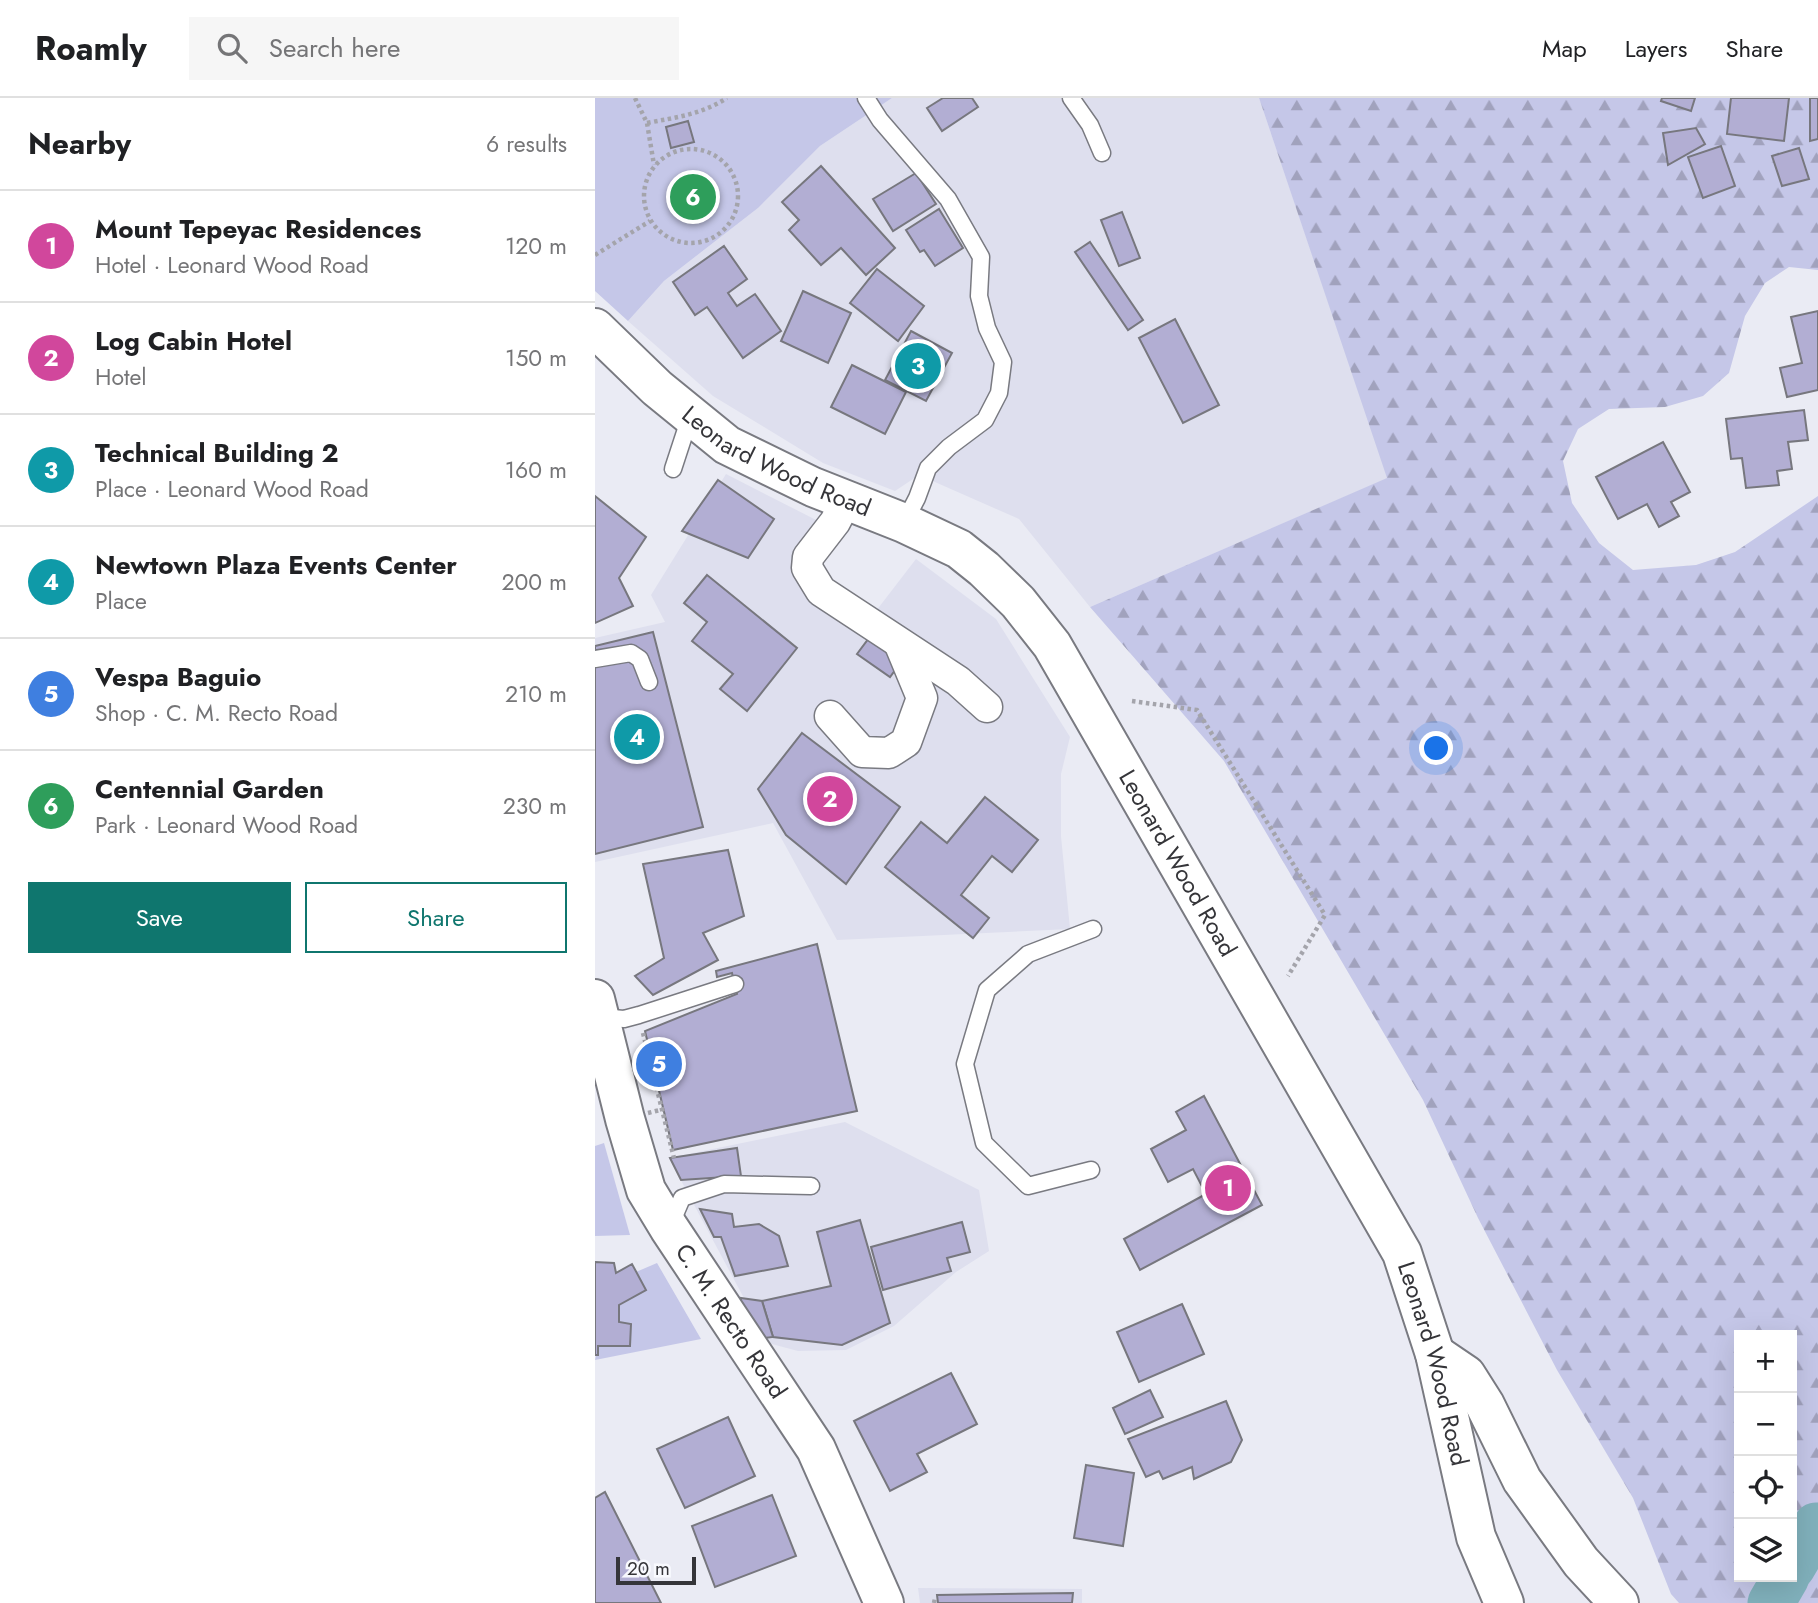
<!DOCTYPE html>
<meta charset="utf-8">
<style>
:root{--surface:#fff;--page:#f6f6f6;--text:#202124;--muted:#757577;--line:#e0e0e0;--accent:#0f766e}
body{margin:0;font-family:Jost,sans-serif;background:var(--page);color:var(--text)}
.controls{position:absolute;right:21px;bottom:21px;display:grid;overflow:hidden;border-radius:0px;box-shadow:0 7px 28px #0002}
.controls button{width:63px;height:63px;display:grid;place-items:center;padding:0;border:0;border-bottom:2px solid var(--line);background:var(--surface);color:var(--text);font:35px sans-serif}
.scale{position:absolute;left:21px;bottom:18px;width:80px;box-sizing:border-box;padding-left:7px;border:4px solid #353539;border-top:0;font-size:19px;line-height:24px;white-space:nowrap;color:#353539;-webkit-text-stroke:5px #f8f9fe;paint-order:stroke}
.you{position:absolute;left:842px;top:651px;width:24px;height:24px;margin:-18px;border:5px solid #fff;border-radius:50%;background:#1a73e8;box-shadow:0 0 0 10px #1a73e833}
.badge{display:grid;place-items:center;width:46px;height:46px;border-radius:50%;background:var(--accent);color:#fff;font-size:23px;font-weight:700}
.pin{position:absolute;translate:-50% -50%;border:4px solid #fff;box-shadow:0 2px 7px #0006}
.list{margin:0;padding:0;list-style:none}
h2{display:flex;justify-content:space-between;align-items:center;height:91px;margin:0;padding:0 28px;font-size:30px}
h2 small{font-size:23px;font-weight:400;color:var(--muted)}
.list li{display:grid;grid-template-columns:46px 1fr auto;gap:21px;align-items:center;box-sizing:border-box;height:112px;padding:0 28px;border-top:2px solid var(--line)}
.list b{display:block;font-size:26px;white-space:nowrap}
.list p{margin:0;font-size:23px;white-space:nowrap;color:var(--muted)}
.list em{font-size:23px;font-style:normal;color:var(--muted)}
.actions{display:flex;gap:14px;padding:21px 28px}
.actions a{flex:1;padding:16px 0;border:2px solid var(--accent);border-radius:0px;text-align:center;font-size:24px;color:var(--accent)}
.actions .main{background:var(--accent);color:#fff}
.icon{flex:none;width:38px;height:38px;fill:none;stroke:currentColor;stroke-width:2;stroke-linecap:round;stroke-linejoin:round}
.map{position:relative;flex:none;width:1223px;height:1505px;overflow:hidden}
header{display:flex;align-items:center;gap:42px;box-sizing:border-box;height:98px;padding:0 35px;background:var(--surface);border-bottom:2px solid var(--line)}
header strong{font-size:33px}
nav{display:flex;gap:38px;margin-inline-start:auto;font-size:24px}
.search{width:490px;height:63px;background:var(--page);display:flex;align-items:center;gap:18px;box-sizing:border-box;padding:0 24px;border-radius:0px;color:var(--muted);font-size:26px}
main{display:flex}
aside{flex:1;background:var(--surface)}
.map>svg:first-child{display:block}
.built{fill:#dedfee}
.forest{fill:url(#forest-firs);fill-rule:evenodd}
.garden{fill:#c5c7e8}
.lines{fill:none;stroke-linecap:round;stroke-linejoin:round}
.stream{stroke:#81b1bc;stroke-width:8}
.river{stroke:#81b1bc;stroke-width:47}
.building{fill:#b2aed3;stroke:#77777e;stroke-width:2}
.lane-casing{stroke:#797a81;stroke-width:19}
.street-casing{stroke:#797a81;stroke-width:33}
.secondary-casing{stroke:#797a81;stroke-width:42}
.primary-casing{stroke:#797a81;stroke-width:42}
.path{stroke:#a4a4ab;stroke-width:4.5;stroke-dasharray:3.5 3.5;stroke-linecap:butt}
.lane{stroke:#fff;stroke-width:16}
.street{stroke:#fff;stroke-width:30}
.secondary{stroke:#fff;stroke-width:38}
.primary{stroke:#fff;stroke-width:38}
.path-bridge{stroke:#a4a4ab;stroke-width:4.5;stroke-dasharray:3.5 3.5;stroke-linecap:butt}
.labels{text-anchor:middle;stroke-width:6;stroke-linejoin:round;paint-order:stroke}
.street-label{font-size:24px;fill:#353539;stroke:#f8f9fe}
</style>
<header>
<strong>Roamly</strong>
<div class="search"><svg class="icon" aria-label="search" viewBox="0 0 24 24"><circle cx="10" cy="10" r="6"/><path d="M15 15l6 6"/></svg>Search here</div>
<nav><a>Map</a><a>Layers</a><a>Share</a></nav>
</header>
<main>
<aside>
<h2>Nearby<small>6 results</small></h2>
<ul class="list">
<li><span class="badge" style="background:#d1479c">1</span><div><b>Mount Tepeyac Residences</b><p>Hotel · Leonard Wood Road</p></div><em>120 m</em></li>
<li><span class="badge" style="background:#d1479c">2</span><div><b>Log Cabin Hotel</b><p>Hotel</p></div><em>150 m</em></li>
<li><span class="badge" style="background:#0f9aa8">3</span><div><b>Technical Building 2</b><p>Place · Leonard Wood Road</p></div><em>160 m</em></li>
<li><span class="badge" style="background:#0f9aa8">4</span><div><b>Newtown Plaza Events Center</b><p>Place</p></div><em>200 m</em></li>
<li><span class="badge" style="background:#3f7fe0">5</span><div><b>Vespa Baguio</b><p>Shop · C. M. Recto Road</p></div><em>210 m</em></li>
<li><span class="badge" style="background:#2e9e5b">6</span><div><b>Centennial Garden</b><p>Park · Leonard Wood Road</p></div><em>230 m</em></li>
</ul>
<div class="actions"><a class="main">Save</a><a>Share</a></div>
</aside>
<div class="map">
<svg width="1223" height="1505" viewBox="0 0 1223 1505">
<defs>
<pattern id="forest-firs" width="22" height="20" patternUnits="userSpaceOnUse" patternTransform="scale(1.75)"><rect width="22" height="20" fill="#c5c7e8"/><path d="M5 1l3.5 6h-7zM16 11l3.5 6h-7z" fill="#a1a2bd"/></pattern>
</defs>
<rect width="100%" height="100%" fill="#eaebf4"/>
<g class="built">
<path d="M297 0H664L793 380 495 509 424 421 324 377 300 393 228 365 118 298 33 223 69 183 163 110 225 48Z"/>
<path d="M131 376 227 425 209 453 271 526 321 461 401 521 475 639 466 676V738L475 831 242 842 178 725 0 764V540L70 524 56 497Z"/>
<path d="M250 1024 384 1092 394 1153 361 1174 299 1228 251 1252 203 1253 173 1245 74 1060Z"/>
<path d="M323 1490 487 1491V1505H325Z"/>
</g>
<path class="forest" d="M664 0H1223V172L1194 169 1170 185 1150 218 1134 275 1108 298 1070 309 1014 311 983 331 968 363 977 405 1004 445 1038 472 1101 467 1140 454 1223 398V1505H1084L1076 1496 1038 1400 962 1272 883 1120 828 1002 629 663 495 509 792 380ZM1144 1237H1197V1479H1144Z"/>
<g class="garden">
<path d="M0 0H297L225 48 163 110 69 183 33 223 0 193Z"/>
<path d="M9 1045 35 1137 0 1138V1048Z"/>
<path d="M62 1165 106 1241 0 1262 3 1248H35L36 1226 24 1224V1207L41 1174Z"/>
</g>
<g class="lines">
<path class="stream" d="M1221 1428 1223 1427"/>
<g class="river">
<path d="M1197 1469 1221 1428"/>
<path d="M1176 1505 1191 1479"/>
</g>
</g>
<g class="building">
<path d="M348 0H377L383 9 347 33 332 10Z"/>
<path d="M1067 0H1100L1096 13 1066 3Z"/>
<path d="M1136 0H1194L1189 43 1132 36Z"/>
<path d="M1215 0H1223V41L1215 43Z"/>
<path d="M93 23 99 44 76 50 71 29Z"/>
<path d="M1101 30 1110 46 1073 67 1068 35Z"/>
<path d="M1126 48 1140 88 1108 100 1093 59Z"/>
<path d="M1204 50 1214 81 1187 88 1177 58Z"/>
<path d="M226 68 300 150 271 177 246 150 226 167 194 132 204 122 187 104Z"/>
<path d="M321 75 341 106 298 133 278 101Z"/>
<path d="M344 111 368 150 340 168 329 152 325 154 311 132Z"/>
<path d="M527 114 545 160 524 168 506 122Z"/>
<path d="M495 144 548 222 533 232 480 154Z"/>
<path d="M129 148 152 181 133 195 142 208 160 196 186 233 148 260 112 209 100 217 78 184Z"/>
<path d="M282 171 329 208 303 243 255 205Z"/>
<path d="M208 193 256 215 233 265 186 243Z"/>
<path d="M1223 213V292L1192 299 1185 270 1207 265 1196 219Z"/>
<path d="M580 221 624 307 588 325 544 240Z"/>
<path d="M316 233 357 255 331 303 290 282Z"/>
<path d="M257 267 311 294 290 336 236 309Z"/>
<path d="M1209 312 1213 342 1193 344 1197 371 1182 373 1184 387 1151 390 1147 360 1136 361 1131 321Z"/>
<path d="M1068 344 1095 394 1076 404 1084 418 1064 429 1052 406 1023 421 1001 379Z"/>
<path d="M123 382 179 421 153 460 87 433Z"/>
<path d="M0 398 51 439 24 480 38 508 0 525Z"/>
<path d="M112 477 202 550 152 613 125 591 138 576 97 543 112 524 89 505Z"/>
<path d="M58 534 108 729 0 756V548Z"/>
<path d="M277 536 309 560 295 579 262 556Z"/>
<path d="M207 635 305 709 251 786 191 737 163 691Z"/>
<path d="M390 699 443 742 417 774 397 758 366 797 394 820 378 840 290 769 326 724 352 745Z"/>
<path d="M133 752 149 818 108 835 123 862 58 897 40 878 69 860 48 766Z"/>
<path d="M222 846 262 1013 78 1052 50 933 142 896 137 875 122 879 121 873Z"/>
<path d="M609 998 667 1107 545 1172 529 1141 611 1096 598 1071 573 1084 556 1051 591 1032 581 1014Z"/>
<path d="M142 1050 146 1078 86 1082 75 1060Z"/>
<path d="M105 1111 137 1116 139 1129 164 1126 184 1138 193 1168 140 1178 126 1139H119Z"/>
<path d="M265 1122 295 1225 247 1247 178 1239 167 1203 236 1188 222 1134Z"/>
<path d="M367 1124 375 1154 352 1160 356 1173 288 1192 276 1149Z"/>
<path d="M0 1164 19 1165 21 1175 37 1166 51 1192 24 1207V1224L36 1226 35 1248H3V1257H0Z"/>
<path d="M146 1200 167 1203 178 1239 161 1241 144 1219Z"/>
<path d="M587 1206 609 1256 544 1284 522 1234Z"/>
<path d="M356 1275 382 1326 322 1356 332 1374 295 1393 259 1323Z"/>
<path d="M555 1292 568 1319 530 1336 518 1310Z"/>
<path d="M631 1303 647 1342 636 1364 599 1381 597 1369 568 1381 564 1373 551 1379 533 1341Z"/>
<path d="M133 1319 160 1378 90 1410 62 1351Z"/>
<path d="M491 1367 539 1375 528 1448 479 1440Z"/>
<path d="M10 1394 66 1505H0V1400Z"/>
<path d="M177 1397 201 1458 120 1489 97 1428Z"/>
<path d="M478 1495 477 1505H343L342 1497Z"/>
</g>
<g class="lines">
<defs>
<g id="lane">
<path d="M271 0 285 22 353 101 386 159 384 198 392 230 408 264 404 295 390 322 354 349 333 370 322 400 309 425"/>
<path d="M476 0 495 27 507 55"/>
<path d="M78 371 95 319"/>
<path d="M0 561 36 555 45 561 54 584"/>
<path d="M5 919 29 921 44 917 140 886"/>
<path d="M496 1072 433 1088 389 1045 370 966 392 892 433 856 498 831"/>
<path d="M75 1128 87 1100 129 1086 216 1088"/>
</g>
<g id="street">
<path d="M251 403 240 424 213 459 212 470 226 493 363 583 392 609"/>
<path d="M235 618 267 654 294 655 311 644 327 600 305 547"/>
</g>
<path id="secondary" d="M840 1256 871 1277 890 1307 927 1382 986 1464 1024 1505"/>
<g id="primary">
<path id="s1" d="M0 230 62 290 132 347 218 389 309 425 364 451 389 471 423 504 457 547 807 1155 840 1256 881 1439 909 1505"/>
<path id="s2" d="M0 901 30 1021 51 1092 74 1130 221 1351 289 1505"/>
</g>
</defs>
<use href="#lane" class="lane-casing"/>
<use href="#street" class="street-casing"/>
<use href="#secondary" class="secondary-casing"/>
<use href="#primary" class="primary-casing"/>
<g class="path">
<path d="M40 0 52 25 59 67"/>
<path d="M52 25C82 19 105 17 132 0"/>
<circle cx="96" cy="98" r="47"/>
<path d="M0 157 55 123"/>
<path d="M537 603 602 612 730 817 693 878"/>
<path d="M48 935 79 1060"/>
<path d="M339 1505 340 1500"/>
</g>
<use href="#lane" class="lane"/>
<use href="#street" class="street"/>
<use href="#secondary" class="secondary"/>
<use href="#primary" class="primary"/>
<path class="path-bridge" d="M53 1015 69 1011"/>
</g>
<g class="labels">
<g class="street-label">
<text dy="8" stroke="none"><textPath href="#s1" startOffset="228">Leonard Wood Road</textPath></text>
<text dy="8" stroke="none"><textPath href="#s1" startOffset="817">Leonard Wood Road</textPath></text>
<text dy="8" stroke="none"><textPath href="#s2" startOffset="354">C. M. Recto Road</textPath></text>
<text dy="8" stroke="none"><textPath href="#s1" startOffset="1382">Leonard Wood Road</textPath></text>
</g>
</g>
</svg>
<div class="controls">
<button>+</button>
<button>−</button>
<button><svg class="icon" aria-label="locate" viewBox="0 0 24 24"><circle cx="12" cy="12" r="6"/><path d="M12 2v4M12 18v4M2 12h4M18 12h4"/></svg></button>
<button><svg class="icon" aria-label="layers" viewBox="0 0 24 24"><path d="M12 4l9 5-9 5-9-5zM3 14l9 5 9-5"/></svg></button>
</div>
<div class="scale">20 m</div>
<div class="you"></div>
<div class="pin badge" style="left:633px;top:1090px;background:#d1479c">1</div>
<div class="pin badge" style="left:235px;top:701px;background:#d1479c">2</div>
<div class="pin badge" style="left:323px;top:268px;background:#0f9aa8">3</div>
<div class="pin badge" style="left:42px;top:639px;background:#0f9aa8">4</div>
<div class="pin badge" style="left:64px;top:966px;background:#3f7fe0">5</div>
<div class="pin badge" style="left:98px;top:99px;background:#2e9e5b">6</div>
</div>
</main>
